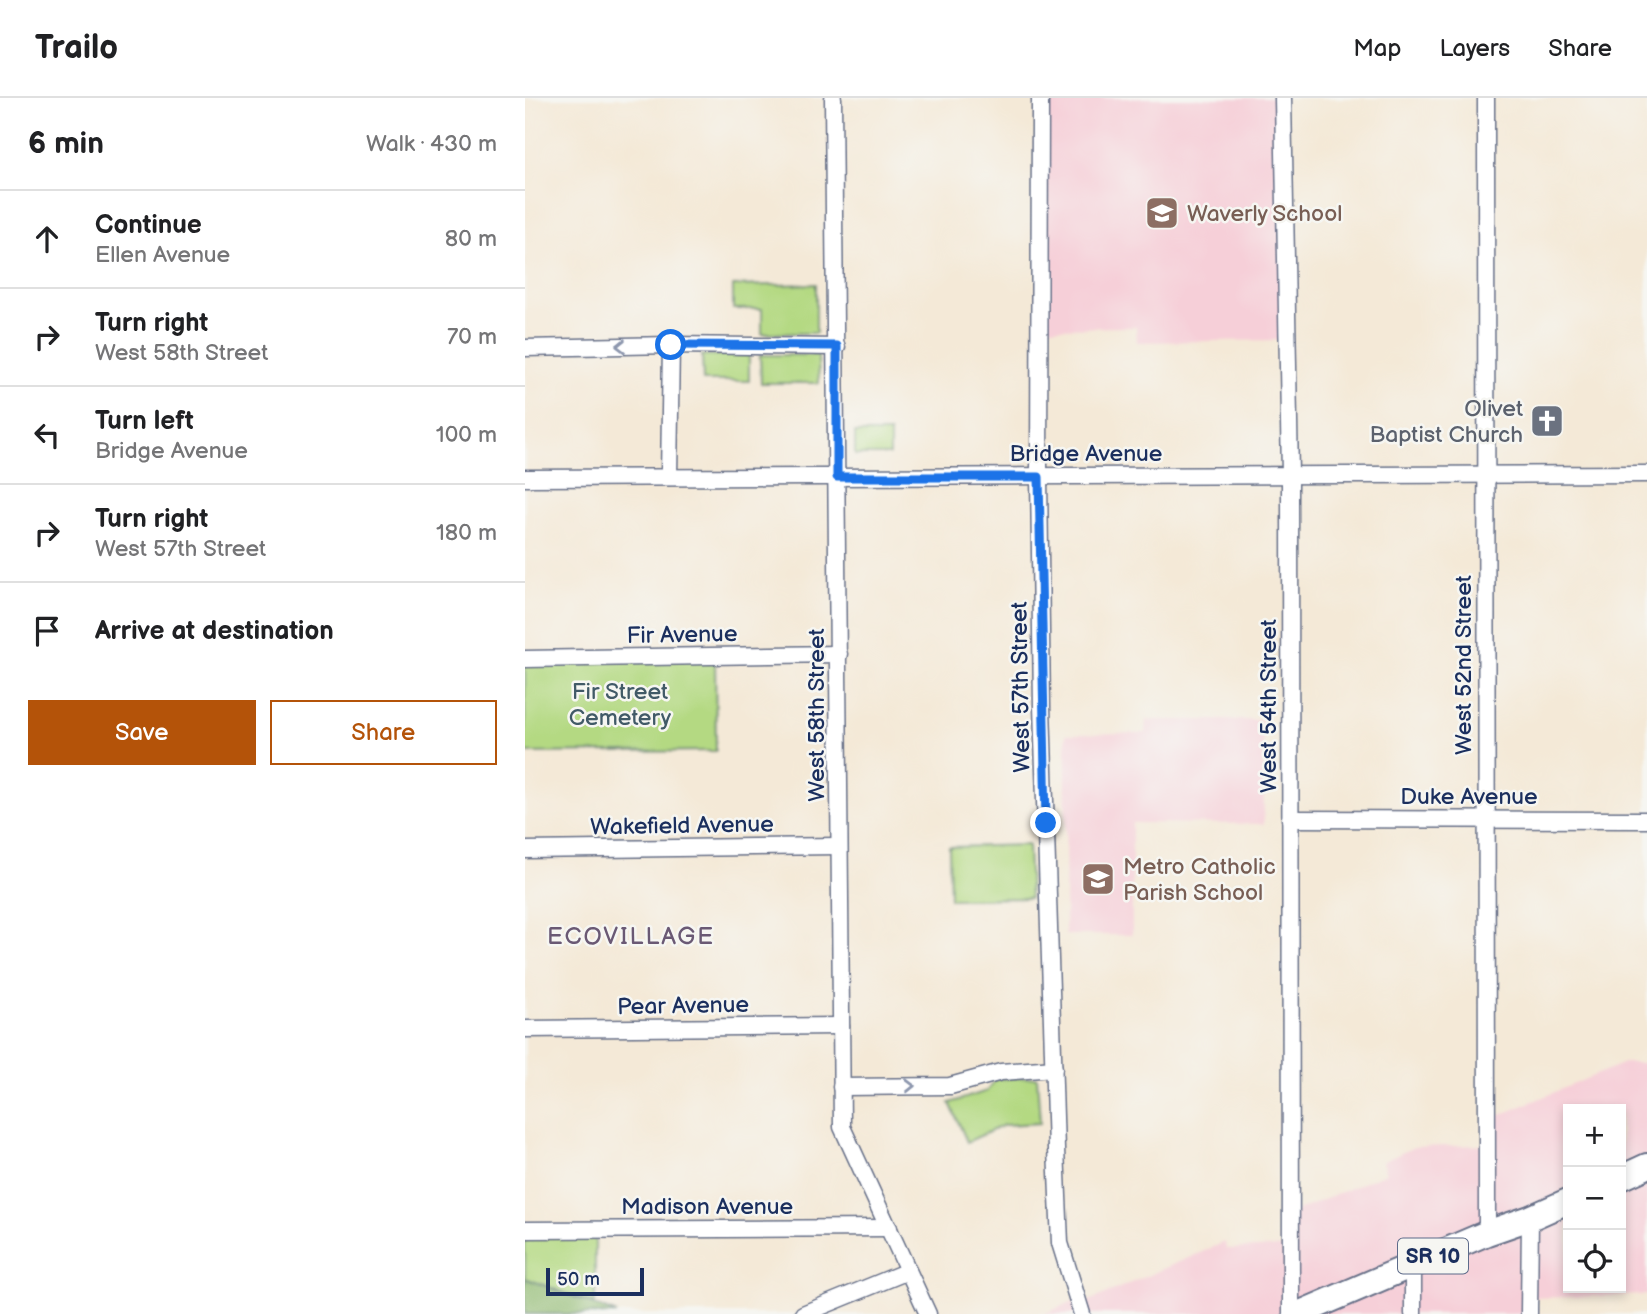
<!DOCTYPE html>
<meta charset="utf-8">
<style>
:root{--surface:#fff;--page:#f2f2f2;--text:#202124;--muted:#757577;--line:#e0e0e0;--accent:#b45309}
body{margin:0;font-family:"Balsamiq Sans",sans-serif;background:var(--page);color:var(--text)}
.controls{position:absolute;right:21px;bottom:21px;display:grid;overflow:hidden;border-radius:0px;box-shadow:0 4px 10px #0003}
.controls button{width:63px;height:63px;display:grid;place-items:center;padding:0;border:0;border-bottom:2px solid var(--line);background:var(--surface);color:var(--text);font:35px sans-serif}
.scale{position:absolute;left:21px;bottom:18px;width:98px;box-sizing:border-box;padding-left:7px;border:4px solid #1b2f5e;border-top:0;font-size:19px;line-height:24px;white-space:nowrap;color:#1b2f5e;-webkit-text-stroke:5px #f6f6f2;paint-order:stroke}
.stop{position:absolute;width:21px;height:21px;margin:-16px;border:5px solid #1a73e8;border-radius:50%;background:#fff}
.stop.end{background:#1a73e8;border-color:#fff;box-shadow:0 2px 7px #0008}
.list{margin:0;padding:0;list-style:none}
h2{display:flex;justify-content:space-between;align-items:center;height:91px;margin:0;padding:0 28px;font-size:30px}
h2 small{font-size:23px;font-weight:400;color:var(--muted)}
.list li{display:grid;grid-template-columns:46px 1fr auto;gap:21px;align-items:center;box-sizing:border-box;height:98px;padding:0 28px;border-top:2px solid var(--line)}
.list b{display:block;font-size:26px;white-space:nowrap}
.list p{margin:0;font-size:23px;white-space:nowrap;color:var(--muted)}
.list em{font-size:23px;font-style:normal;color:var(--muted)}
.actions{display:flex;gap:14px;padding:21px 28px}
.actions a{flex:1;padding:16px 0;border:2px solid var(--accent);border-radius:0px;text-align:center;font-size:24px;color:var(--accent)}
.actions .main{background:var(--accent);color:#fff}
.icon{flex:none;width:38px;height:38px;fill:none;stroke:currentColor;stroke-width:2;stroke-linecap:round;stroke-linejoin:round}
.map{position:relative;flex:none;width:1122px;height:1216px;overflow:hidden}
header{display:flex;align-items:center;gap:42px;box-sizing:border-box;height:98px;padding:0 35px;background:var(--surface);border-bottom:2px solid var(--line)}
header strong{font-size:33px}
nav{display:flex;gap:38px;margin-inline-start:auto;font-size:24px}
main{display:flex}
aside{flex:1;background:var(--surface)}
.map>svg:first-child{display:block}
.built{fill:#f6cfd8;fill-rule:evenodd}
.green{fill:#b4d982;stroke:#688470;stroke-width:2}
.forest{fill:#8fb970;stroke:#557467;stroke-width:2}
.lines{fill:none;stroke-linecap:round;stroke-linejoin:round}
.street-casing{stroke:#677088;stroke-width:19}
.primary-casing{stroke:#677088;stroke-width:28}
.street{stroke:#fff;stroke-width:16}
.primary{stroke:#fff;stroke-width:24}
.oneway{stroke:#8d97ae}
.route{stroke:#1a73e8;stroke-width:9}
.labels{text-anchor:middle;stroke-width:5;stroke-linejoin:round;paint-order:stroke}
.shield{fill:#f6f6f2;stroke:#5d6b8a;stroke-width:2}
.shield-label{font-size:21px;font-weight:bold;fill:#1b2f5e}
.education-label{font-size:23px;fill:#785e54;stroke:#f6f6f2;text-anchor:start}
.worship-label{font-size:23px;fill:#5b616d;stroke:#f6f6f2;text-anchor:end}
.street-label{font-size:23px;fill:#1b2f5e;stroke:#f6f6f2}
.park-label{font-size:23px;fill:#415a67;stroke:#f6f6f2}
.neighbourhood-label{font-size:24px;letter-spacing:2px;fill:#6a5974;stroke:#f6f6f2}
</style>
<header>
<strong>Trailo</strong>
<nav><a>Map</a><a>Layers</a><a>Share</a></nav>
</header>
<main>
<aside>
<h2>6 min<small>Walk · 430 m</small></h2>
<ul class="list">
<li><svg class="icon" aria-label="ahead" viewBox="0 0 24 24"><path d="M12 20V5M6 11l6-6 6 6"/></svg><div><b>Continue</b><p>Ellen Avenue</p></div><em>80 m</em></li>
<li><svg class="icon" aria-label="right" viewBox="0 0 24 24"><path d="M7 20v-9h11M14 6l5 5-5 5"/></svg><div><b>Turn right</b><p>West 58th Street</p></div><em>70 m</em></li>
<li><svg class="icon" aria-label="left" viewBox="0 0 24 24"><path d="M17 20v-9H6M10 6l-5 5 5 5"/></svg><div><b>Turn left</b><p>Bridge Avenue</p></div><em>100 m</em></li>
<li><svg class="icon" aria-label="right" viewBox="0 0 24 24"><path d="M7 20v-9h11M14 6l5 5-5 5"/></svg><div><b>Turn right</b><p>West 57th Street</p></div><em>180 m</em></li>
<li><svg class="icon" aria-label="arrive" viewBox="0 0 24 24"><path d="M6 21V4h12l-3 4 3 4H6"/></svg><div><b>Arrive at destination</b></div></li>
</ul>
<div class="actions"><a class="main">Save</a><a>Share</a></div>
</aside>
<div class="map">
<svg width="1122" height="1216" viewBox="0 0 1122 1216">
<rect width="100%" height="100%" fill="#f6f6f2"/>
<filter id="ink" filterUnits="userSpaceOnUse"><feTurbulence type="fractalNoise" baseFrequency=".0143" numOctaves="2"/><feDisplacementMap in="SourceGraphic" scale="14" xChannelSelector="R" yChannelSelector="G"/><feConvolveMatrix kernelMatrix="1 2 1 2 8 2 1 2 1" color-interpolation-filters="sRGB"/></filter>
<filter id="wash" filterUnits="userSpaceOnUse"><feTurbulence type="fractalNoise" baseFrequency=".00686" numOctaves="4" result="noise"/><feDisplacementMap in="SourceGraphic" scale="28" xChannelSelector="R" yChannelSelector="G"/><feGaussianBlur stdDeviation="1.57" result="paint"/><feColorMatrix in="noise" values="0 0 0 0 0 0 0 0 0 0 0 0 0 0 0 0 0 1.4 0 .05"/><feComposite in="paint" operator="in"/></filter>
<g filter="url(#wash)">
<rect width="100%" height="100%" fill="#f4e9d7"/>
<g class="built">
<path d="M515 0H758L762 242 612 244 611 229 515 230Z"/>
<path d="M621 622H738L739 726 607 725V837H540L541 636 620 635Z"/>
<path d="M1099 965H1122V1197L1004 1200V1216H519L553 1201 555 1207 700 1144 701 1151 765 1149V1116L861 1075 857 1064 889 1049 961 1047V1023ZM1043 1011H1096V1190H1043Z"/>
</g>
<g class="green">
<path d="M291 186V235L237 236V211H208V188Z"/>
<path d="M177 257H224V283H178Z"/>
<path d="M235 257H293L294 285H236Z"/>
<rect x="330" y="335" width="35" height="22"/>
<path d="M190 558 191 653 0 655V561Z"/>
<path d="M503 747 505 800 425 801 424 749Z"/>
<path d="M512 979 515 1025 479 1027 442 1044 425 1005 462 993 471 981Z"/>
<path d="M0 1132H70V1206L0 1180Z"/>
</g>
<path class="forest" d="M0 1180 92 1216H0Z"/>
</g>
<g filter="url(#ink)">
<g class="lines">
<defs>
<g id="street">
<path d="M308 0 317 1029 403 1216"/>
<path d="M515 0 514 379 517 608 531 1051 535 1145 557 1216"/>
<path d="M758 0 765 376 766 1216"/>
<path d="M961 0 962 1135"/>
<path d="M0 250 146 247 312 249"/>
<path d="M144 379 146 247"/>
<path d="M0 380 1122 376"/>
<path d="M0 561 314 556"/>
<path d="M765 721 1122 722"/>
<path d="M0 752 314 748"/>
<path d="M0 931 316 928"/>
<path d="M316 989 425 988 476 974 529 970"/>
<path d="M0 1132 364 1130"/>
<path d="M888 1167V1216"/>
<path d="M278 1216 383 1173"/>
<path d="M1004 1216 1005 1120"/>
</g>
<g id="primary">
<path d="M1096 1080 1122 1068"/>
<path d="M773 1216 962 1135 1005 1120 1043 1103"/>
</g>
</defs>
<use href="#street" class="street-casing"/>
<use href="#primary" class="primary-casing"/>
<use href="#street" class="street"/>
<use href="#primary" class="primary"/>
</g>
<defs><path id="oneway-chevron" d="M-2-3.5L2.5 0L-2 3.5" fill="none" stroke-width="1.6" stroke-linecap="round" stroke-linejoin="round" transform="scale(1.75)"/></defs>
<g class="oneway">
<use href="#oneway-chevron" transform="translate(96 248) rotate(179)"/>
<use href="#oneway-chevron" transform="translate(385 988) rotate(-1)"/>
</g>
</g>
<g class="lines" filter="url(#ink)">
<path class="route" d="M146 247 312 248V379H514L521 725"/>
</g>
<defs>
<symbol id="school-square" viewBox="-11 -11 22 22"><rect x="-9" y="-9" width="18" height="18" rx="4" fill="#8d6e63" stroke="#f6f6f2"/><path d="M0-5L7-2L0 1L-7-2ZM-4 1L0 2.5L4 1V4Q0 6-4 4Z" fill="#fff"/></symbol>
<symbol id="church-square" viewBox="-11 -11 22 22"><rect x="-9" y="-9" width="18" height="18" rx="4" fill="#6b7280" stroke="#f6f6f2"/><path d="M-1.2-6h2.4v3.5h3.3v2.4h-3.3V6h-2.4V-.1h-3.3v-2.4h3.3Z" fill="#fff"/></symbol>
</defs>
<g fill-rule="evenodd">
<use href="#school-square" x="618" y="96" width="38" height="38"/>
<use href="#church-square" x="1003" y="304" width="38" height="38"/>
<use href="#school-square" x="554" y="762" width="38" height="38"/>
</g>
<g class="labels">
<rect class="shield" x="873" y="1140.5" width="70" height="35" rx="5"/>
<g class="shield-label">
<text x="908" y="1165">SR 10</text>
</g>
<g class="education-label">
<text x="662" y="123">Waverly School</text>
<text x="598" y="776">Metro Catholic<tspan x="598" dy="26">Parish School</tspan></text>
</g>
<g class="worship-label">
<text x="998" y="318">Olivet<tspan x="998" dy="26">Baptist Church</tspan></text>
</g>
<g class="street-label">
<text x="561" y="363">Bridge Avenue</text>
<text transform="translate(157 536) rotate(-1)" y="8">Fir Avenue</text>
<text transform="translate(938 567) rotate(-90)" y="8">West 52nd Street</text>
<text transform="translate(495 589) rotate(-91)" y="8">West 57th Street</text>
<text transform="translate(743 608) rotate(-90)" y="8">West 54th Street</text>
<text transform="translate(291 617) rotate(-90)" y="8">West 58th Street</text>
<text x="944" y="706">Duke Avenue</text>
<text transform="translate(157 727) rotate(-1)" y="8">Wakefield Avenue</text>
<text transform="translate(158 907) rotate(-1)" y="8">Pear Avenue</text>
<text x="182" y="1116">Madison Avenue</text>
</g>
<g class="park-label">
<text x="95" y="601">Fir Street<tspan x="95" dy="26">Cemetery</tspan></text>
</g>
<g class="neighbourhood-label">
<text x="106" y="846">ECOVILLAGE</text>
</g>
</g>
</svg>
<div class="controls">
<button>+</button>
<button>−</button>
<button><svg class="icon" aria-label="locate" viewBox="0 0 24 24"><circle cx="12" cy="12" r="6"/><path d="M12 2v4M12 18v4M2 12h4M18 12h4"/></svg></button>
</div>
<div class="scale">50 m</div>
<div class="stop" style="left:146px;top:247px"></div>
<div class="stop end" style="left:521px;top:725px"></div>
</div>
</main>
